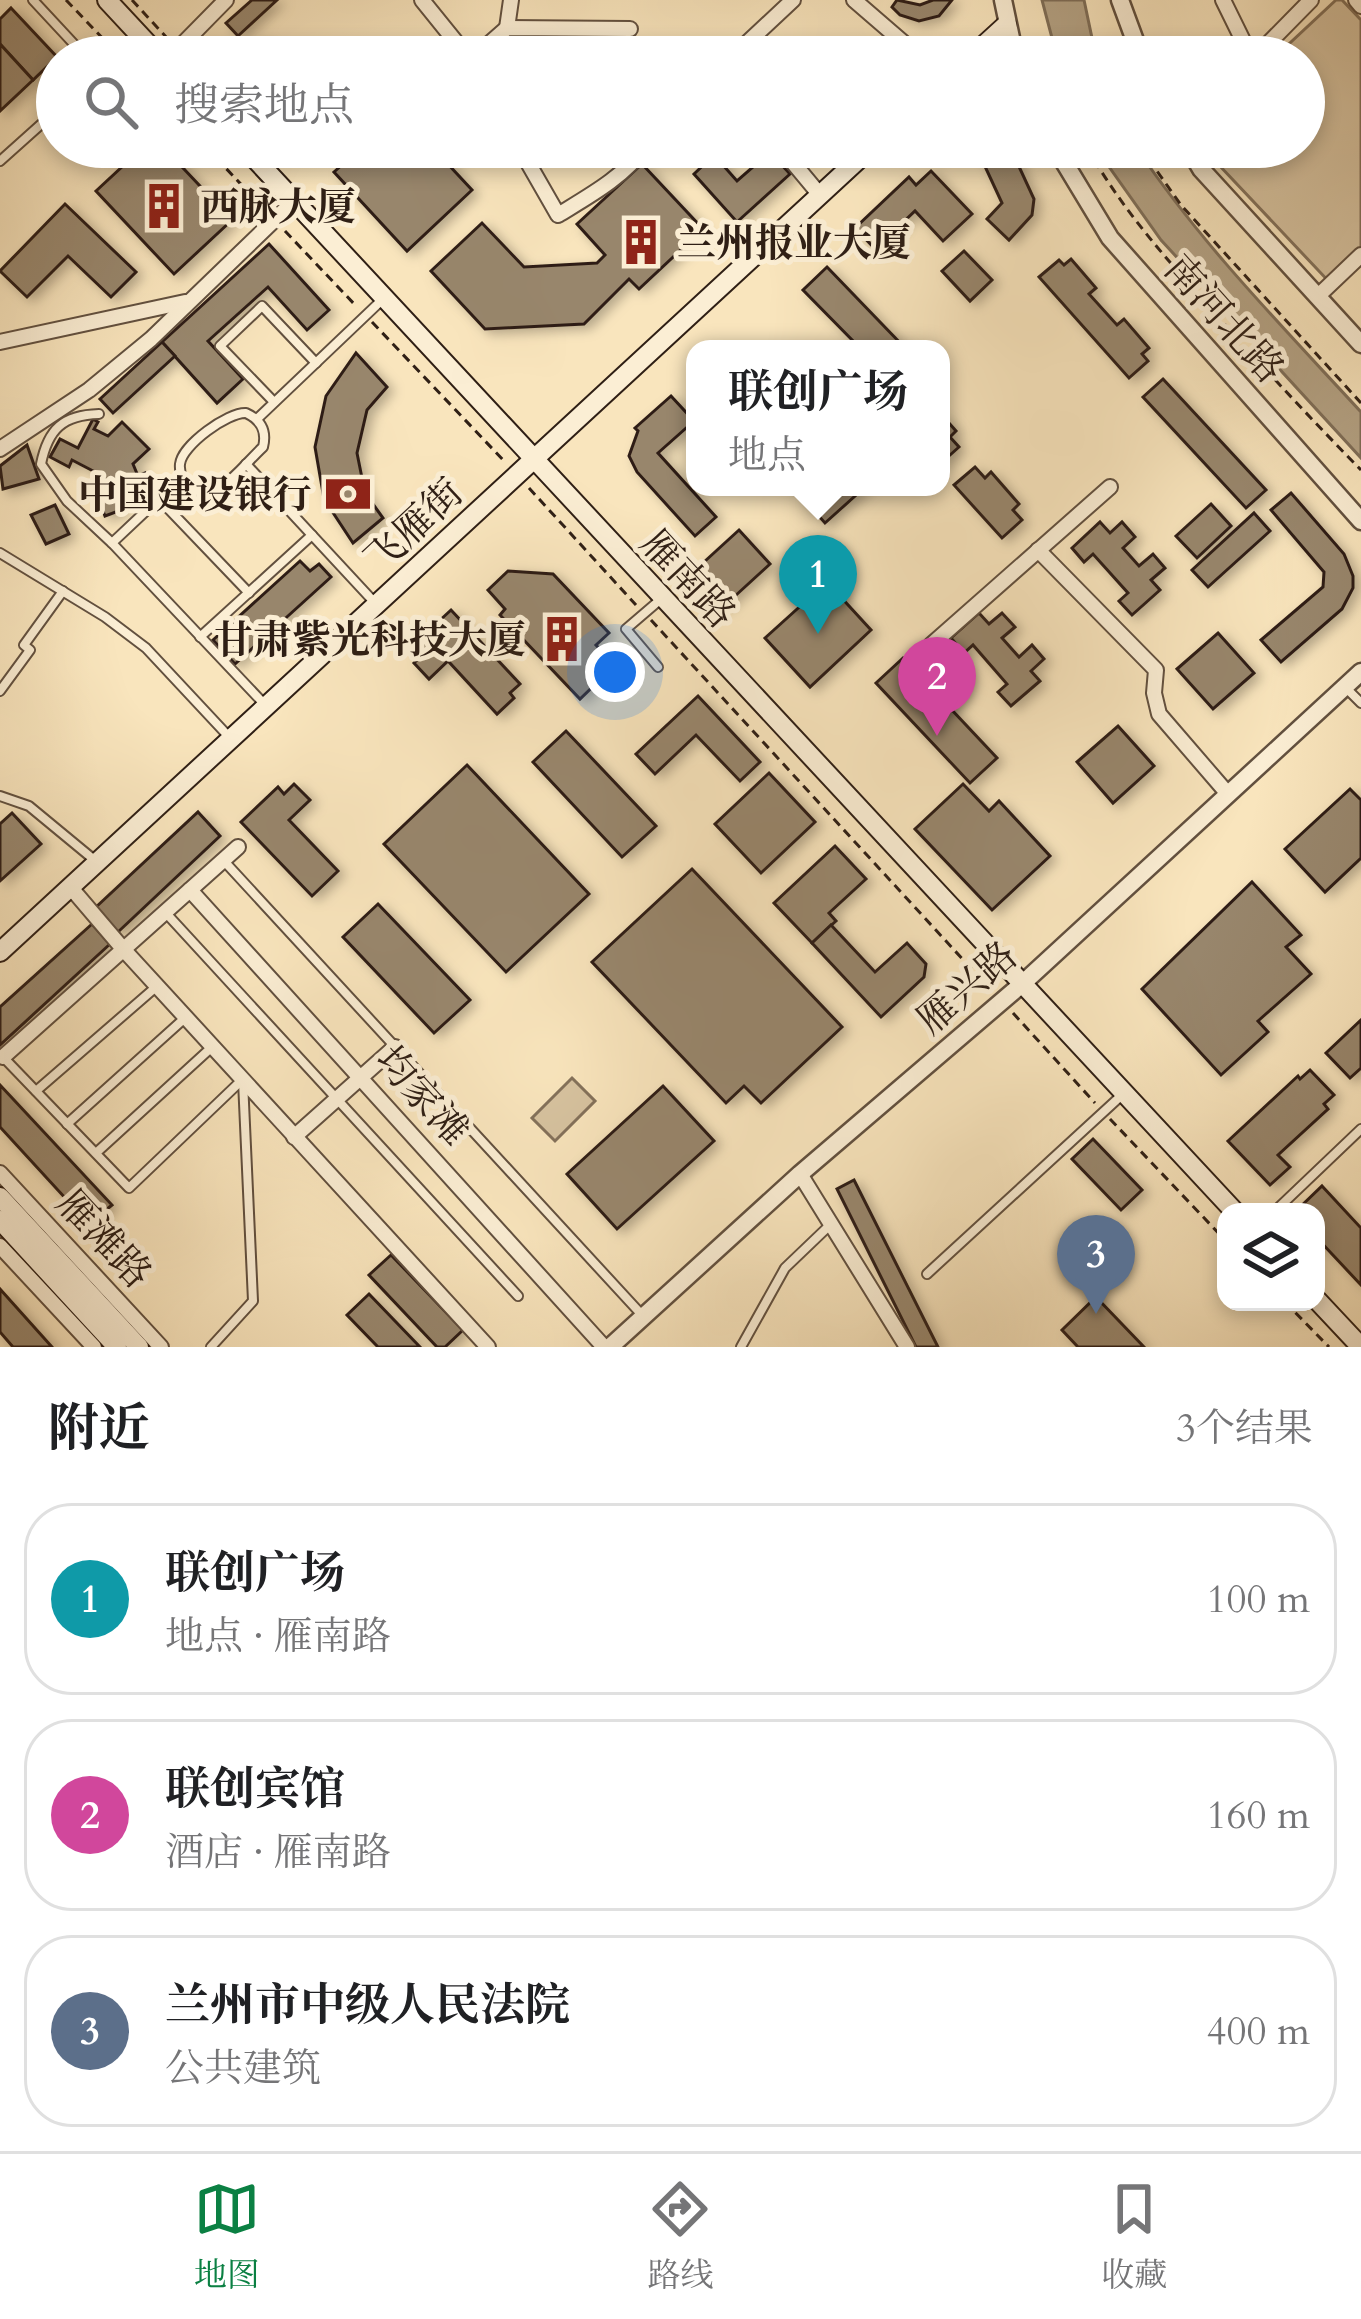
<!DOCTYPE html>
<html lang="zh">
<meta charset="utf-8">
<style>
:root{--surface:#fff;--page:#f2f2f2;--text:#202124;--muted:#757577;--line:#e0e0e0;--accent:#0b8043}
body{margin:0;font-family:Cardo,"Noto Serif SC",serif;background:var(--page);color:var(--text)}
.controls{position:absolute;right:36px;bottom:36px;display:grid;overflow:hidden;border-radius:24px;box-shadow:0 6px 18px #0003}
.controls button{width:108px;height:108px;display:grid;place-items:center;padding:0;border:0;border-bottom:3px solid var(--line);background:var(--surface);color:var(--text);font:60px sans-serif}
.you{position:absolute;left:615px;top:672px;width:42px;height:42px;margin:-30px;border:9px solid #fff;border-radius:50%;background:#1a73e8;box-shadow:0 0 0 18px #1a73e833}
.badge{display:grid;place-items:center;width:78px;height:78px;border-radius:50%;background:var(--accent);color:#fff;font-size:39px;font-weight:700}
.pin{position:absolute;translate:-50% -99px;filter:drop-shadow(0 3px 6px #0008)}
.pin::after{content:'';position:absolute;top:63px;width:42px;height:36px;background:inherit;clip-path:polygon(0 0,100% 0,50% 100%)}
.popup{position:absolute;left:686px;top:340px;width:264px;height:156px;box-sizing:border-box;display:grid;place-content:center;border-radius:24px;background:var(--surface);filter:drop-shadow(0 3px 9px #0005);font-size:39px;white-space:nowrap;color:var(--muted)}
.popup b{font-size:45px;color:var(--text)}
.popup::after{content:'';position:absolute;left:50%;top:100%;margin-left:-24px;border:24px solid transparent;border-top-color:var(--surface)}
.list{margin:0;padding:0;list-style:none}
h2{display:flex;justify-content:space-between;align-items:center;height:156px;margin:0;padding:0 48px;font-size:51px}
h2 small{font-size:39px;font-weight:400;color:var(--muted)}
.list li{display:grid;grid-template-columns:78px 1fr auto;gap:36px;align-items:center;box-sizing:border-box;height:192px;margin:0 24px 24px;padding:0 24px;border:3px solid var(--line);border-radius:48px}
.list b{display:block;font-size:45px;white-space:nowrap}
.list p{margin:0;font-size:39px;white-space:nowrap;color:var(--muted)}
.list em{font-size:39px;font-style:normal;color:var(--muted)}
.icon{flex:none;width:66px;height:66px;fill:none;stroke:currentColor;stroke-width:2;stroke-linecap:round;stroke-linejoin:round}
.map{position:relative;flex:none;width:1361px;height:1347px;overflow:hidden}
.search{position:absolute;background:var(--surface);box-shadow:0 6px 18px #0003;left:36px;right:36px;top:36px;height:132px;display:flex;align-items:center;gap:30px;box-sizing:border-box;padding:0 42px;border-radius:66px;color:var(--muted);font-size:45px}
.sheet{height:804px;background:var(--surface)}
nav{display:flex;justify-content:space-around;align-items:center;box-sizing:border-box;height:168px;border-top:3px solid var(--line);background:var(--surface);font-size:33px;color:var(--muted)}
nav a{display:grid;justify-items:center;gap:6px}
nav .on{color:var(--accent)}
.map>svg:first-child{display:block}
.green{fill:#d7c3a0;stroke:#83715a;stroke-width:3}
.water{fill:#b4a284;stroke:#7f6e58;stroke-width:3}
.building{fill:#98866c;stroke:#2f1f15;stroke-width:3;filter:url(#shadow)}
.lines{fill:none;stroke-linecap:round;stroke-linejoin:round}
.service-casing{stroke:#62503f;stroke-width:12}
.minor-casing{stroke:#62503f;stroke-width:18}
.tertiary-casing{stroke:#62503f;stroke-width:21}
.secondary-casing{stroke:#2f1f15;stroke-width:22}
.path{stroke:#2f1f15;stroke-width:3;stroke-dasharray:9 6;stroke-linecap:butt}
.service{stroke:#fbeed4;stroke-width:8}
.minor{stroke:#fbeed4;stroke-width:14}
.tertiary{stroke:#fbeed4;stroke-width:16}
.secondary{stroke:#fbeed4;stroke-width:18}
.labels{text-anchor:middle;stroke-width:10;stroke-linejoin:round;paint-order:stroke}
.poi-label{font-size:39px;font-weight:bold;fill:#2f1f15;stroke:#fbeed4;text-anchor:start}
.street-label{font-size:39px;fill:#2f1f15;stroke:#fbeed4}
</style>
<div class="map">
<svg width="1361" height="1347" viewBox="0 0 1361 1347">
<defs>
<filter id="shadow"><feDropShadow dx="6" dy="4" stdDeviation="6" flood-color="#0004"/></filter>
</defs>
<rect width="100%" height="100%" fill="#f9e5bd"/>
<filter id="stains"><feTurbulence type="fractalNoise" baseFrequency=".00167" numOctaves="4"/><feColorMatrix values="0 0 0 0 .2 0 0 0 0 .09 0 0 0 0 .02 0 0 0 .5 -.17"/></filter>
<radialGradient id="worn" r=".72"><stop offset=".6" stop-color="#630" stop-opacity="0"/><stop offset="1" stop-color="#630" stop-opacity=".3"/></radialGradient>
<g class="green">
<path d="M1336 0H1342L1361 20V262L1334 287 1217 163V147H1304V57H1275Z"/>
<path d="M572 1078 595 1101 555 1141 532 1118Z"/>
</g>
<g class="water">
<path d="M1042 0H1084L1096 57H1057Z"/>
<path d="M1095 147H1136C1201 244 1282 326 1361 412V458L1161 240Z"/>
</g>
<g class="building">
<path d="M252 0H277L238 36 226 23Z"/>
<path d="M897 0 920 5 933 0H952L939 16 919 21 900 15 892 7Z"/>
<path d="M11 8 57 57 33 80 0 44V19Z"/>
<path d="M262 38 280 57H242Z"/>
<path d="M0 44 33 80 0 111Z"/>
<path d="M362 147H432L472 190 407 251 334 172Z"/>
<path d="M976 147H1010L1034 199 1032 215 1009 240 987 219 1002 203Z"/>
<path d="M167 151 232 220 174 274 96 191 137 153Z"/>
<path d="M770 152 790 174 737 222 694 174 714 155 737 181Z"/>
<path d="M642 164 703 229 639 289 629 279 584 324 485 329 431 271 482 223 524 267 597 263 605 255 577 224Z"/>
<path d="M931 171 972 214 943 241 915 211 875 249 855 228 909 177 916 185Z"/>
<path d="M65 204 136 272 111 297 68 256 27 297 0 271Z"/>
<path d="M269 244 329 310 307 330 268 287 208 341 243 379 217 403 162 342Z"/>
<path d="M964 251 992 280 970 301 942 271Z"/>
<path d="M1071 259 1096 288 1089 294 1117 325 1124 319 1149 348 1142 354 1148 361 1129 378 1039 277 1059 260 1064 265Z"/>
<path d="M827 267 906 349H861L803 290Z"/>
<path d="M162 342 175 356 113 413 100 399Z"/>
<path d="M356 353 387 387 367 410 357 453 365 493 383 518 353 543 324 499 315 447 326 396Z"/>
<path d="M1163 379 1266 490 1246 508 1143 397Z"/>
<path d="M671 396 694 421 658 453 716 517 695 536 637 472 629 456 638 431 635 428Z"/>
<path d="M941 414 956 431 950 437 959 447 941 463Z"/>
<path d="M93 419 98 422 94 429 108 436 122 422 149 449 133 464 138 476 145 473 147 478 116 490 124 509 105 516 97 496 103 494 95 472 72 460 69 467 50 457 60 439 78 448Z"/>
<path d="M27 445 39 479 3 489 0 466Z"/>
<path d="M975 467 985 478 991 472 1019 504 1013 510 1022 520 1002 538 954 485Z"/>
<path d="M811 487H865L825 523 801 496Z"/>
<path d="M1291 493 1344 554 1353 576V588L1342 609 1281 662 1261 640 1323 587 1324 572 1271 510Z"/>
<path d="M1211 504 1231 526 1197 558 1176 536Z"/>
<path d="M55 505 69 534 46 544 31 515Z"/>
<path d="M1254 513 1270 531 1208 587 1192 570Z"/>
<path d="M1100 522 1110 533 1122 522 1135 537 1123 548 1139 566 1153 554 1165 568 1151 580 1160 590 1132 615 1119 601 1128 593 1093 554 1084 562 1072 548Z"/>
<path d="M739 530 770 564 723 607 692 573Z"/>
<path d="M300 561 310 571 319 564 331 577 235 664 213 640Z"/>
<path d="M508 571 553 574 609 633 596 645 615 665 580 699 500 615 505 609 488 590Z"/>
<path d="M827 582 871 630 810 687 765 638Z"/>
<path d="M451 610 520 684 510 693 514 698 497 714 448 661 429 679 414 663 420 657 411 647Z"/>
<path d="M979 613 989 624 1002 613 1015 627 1002 638 1019 657 1032 645 1044 659 1031 671 1040 681 1011 706 998 692 1007 684 973 645 964 653 951 638Z"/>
<path d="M1218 633 1254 673 1213 709 1177 669Z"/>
<path d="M903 658 997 758 970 783 876 683Z"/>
<path d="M698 696 760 762 740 781 696 735 655 774 636 754Z"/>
<path d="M1118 726 1154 766 1113 803 1077 762Z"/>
<path d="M566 731 656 826 622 857 533 762Z"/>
<path d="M467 765 589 894 506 972 384 844Z"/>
<path d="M769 773 815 822 761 873 715 824Z"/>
<path d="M294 784 310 800 289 820 338 871 312 896 241 822 278 787 284 794Z"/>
<path d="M963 784 989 811 999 801 1050 856 992 910 915 829Z"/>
<path d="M1350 789 1361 800V858L1325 892 1285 849Z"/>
<path d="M198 812 220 836 118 932 95 908Z"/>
<path d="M12 813 41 844 0 881V824Z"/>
<path d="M835 846 866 879 829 913 836 921 812 943 774 903Z"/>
<path d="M692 869 842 1027 761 1103 744 1086 726 1103 592 962Z"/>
<path d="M1252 882 1301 935 1286 947 1311 974 1258 1021 1268 1032 1221 1075 1142 989Z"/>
<path d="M378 904 470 1000 434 1033 343 937Z"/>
<path d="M92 924 110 944 0 1045V1007Z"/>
<path d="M831 925 875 972 907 943 926 964 924 977 881 1017 812 943Z"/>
<path d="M1361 1020V1068L1350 1078 1326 1053Z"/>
<path d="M1310 1070 1334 1095 1324 1104 1328 1109 1278 1155 1290 1167 1270 1185 1228 1141 1298 1076 1300 1079Z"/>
<path d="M0 1085 112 1205 89 1224 0 1127Z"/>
<path d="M663 1086 714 1141 617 1229 567 1174Z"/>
<path d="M1093 1139 1142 1190 1121 1210 1072 1159Z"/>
<path d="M854 1180 938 1347H916L837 1189Z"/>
<path d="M1322 1186 1361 1228V1285L1316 1237V1212H1295Z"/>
<path d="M391 1255 463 1330 445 1347H437L369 1275Z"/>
<path d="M0 1289 52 1347H13L0 1332Z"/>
<path d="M369 1294 420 1347H378L347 1315Z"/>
<path d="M1096 1297 1144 1347H1078L1062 1330Z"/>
</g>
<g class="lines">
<defs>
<g id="service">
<path d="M33 0 86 57"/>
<path d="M751 41 766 57"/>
<path d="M116 57 139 36"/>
<path d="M0 161 57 110"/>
<path d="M274 402 220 346 262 306 316 363"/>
<path d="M246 413C261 420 267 431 263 447 249 460 236 477 220 488 202 500 178 485 180 464 182 445 228 412 246 413Z"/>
<path d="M99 414C63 415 48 429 41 464L67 501 112 543"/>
<path d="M257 419 383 299"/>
<path d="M246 464 375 603"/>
<path d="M182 477 112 543 267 707"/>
<path d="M159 499 249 593"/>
<path d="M0 553 105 617 146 648 231 739"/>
<path d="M200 637 312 535"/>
<path d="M658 667 626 629 661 599"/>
<path d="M1346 688 1361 703"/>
<path d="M0 691 30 650 24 645 63 591"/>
<path d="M0 796 29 806 98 863"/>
<path d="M224 861 642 1315"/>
<path d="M165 912 518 1296"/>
<path d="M4 1058 129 1188 243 1079"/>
<path d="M36 1091 156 987"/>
<path d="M67 1124 186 1017"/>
<path d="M96 1153 212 1047"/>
<path d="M1274 1212 1361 1129"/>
<path d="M927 1274 1123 1094"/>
<path d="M211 1347 253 1301 243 1081"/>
<path d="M741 1347 785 1268 831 1224"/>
</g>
<g id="minor">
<path d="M422 0 468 57"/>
<path d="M854 0 920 57"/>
<path d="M1223 0 1251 57"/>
<path d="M1356 0 1361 6"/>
<path d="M507 28 511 0"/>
<path d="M170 57 226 0"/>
<path d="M474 57 507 28 630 29"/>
<path d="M732 57 793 0"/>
<path d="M1255 57 1311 0"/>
<path d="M519 147 558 215C589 196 624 177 645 147"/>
<path d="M780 147 820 195"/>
<path d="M1318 296 1361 255"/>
<path d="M0 342 185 302"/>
<path d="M0 449 89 390 151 339 294 201"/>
<path d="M1038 550 1156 670 1154 693 1159 714 1228 794"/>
<path d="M931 645 1110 487"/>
<path d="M72 889 124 950 488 1347"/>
<path d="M190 890 604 1347"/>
<path d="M3 1057 238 847"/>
<path d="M294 1137 395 1047"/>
<path d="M0 1173 161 1347"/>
<path d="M800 1174 907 1347"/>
<path d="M0 1246 94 1347"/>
</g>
<g id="tertiary">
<path d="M1003 0 1015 57"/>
<path d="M1120 0 1141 57"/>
<path d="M1055 147 1110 238 1361 521"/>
<path d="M1188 147 1201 169 1361 344"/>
<path d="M610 1347 800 1174 1022 984 1361 672"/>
</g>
<g id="secondary">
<path d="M107 0 160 57"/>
<path d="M971 57 1006 25"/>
<path d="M244 147 1235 1212"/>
<path d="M0 952 872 147"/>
<path d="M0 1197 139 1347"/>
<path d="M0 1220 117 1347"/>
<path d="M1316 1299 1361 1347"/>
</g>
</defs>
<use href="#service" class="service-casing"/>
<use href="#minor" class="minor-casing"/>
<use href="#tertiary" class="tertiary-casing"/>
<use href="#secondary" class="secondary-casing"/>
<g class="path">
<path d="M66 0 111 47"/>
<path d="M132 0 167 38"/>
<path d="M206 147 266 211"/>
<path d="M1087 147C1120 207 1165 257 1210 308 1259 363 1309 417 1361 470"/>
<path d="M1140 147 1181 205 1361 403"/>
<path d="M285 231 357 307"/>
<path d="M372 322 506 463"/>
<path d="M529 488 636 605"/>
<path d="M651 620 990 989"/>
<path d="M1013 1013 1095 1103"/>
<path d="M1110 1119 1226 1241"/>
<path d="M1285 1302 1329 1347"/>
</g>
<use href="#service" class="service"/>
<use href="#minor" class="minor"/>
<use href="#tertiary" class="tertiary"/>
<use href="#secondary" class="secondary"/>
</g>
<defs>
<symbol id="building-bare" viewBox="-9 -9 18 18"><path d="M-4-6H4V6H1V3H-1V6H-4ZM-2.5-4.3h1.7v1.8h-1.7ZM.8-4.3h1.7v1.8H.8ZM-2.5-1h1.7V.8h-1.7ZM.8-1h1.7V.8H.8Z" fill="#8f2418" stroke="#fbeed4" stroke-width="2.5" paint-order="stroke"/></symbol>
<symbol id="bank-bare" viewBox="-9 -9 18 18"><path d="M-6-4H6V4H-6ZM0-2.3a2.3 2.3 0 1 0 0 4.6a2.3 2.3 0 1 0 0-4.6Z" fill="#8f2418" stroke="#fbeed4" stroke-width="2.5" paint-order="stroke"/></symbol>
</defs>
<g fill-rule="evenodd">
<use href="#building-bare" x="131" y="173" width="66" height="66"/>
<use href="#building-bare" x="608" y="209" width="66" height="66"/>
<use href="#bank-bare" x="315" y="461" width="66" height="66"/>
<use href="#building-bare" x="529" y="606" width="66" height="66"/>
</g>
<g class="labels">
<g class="poi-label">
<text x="200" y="220">西脉大厦</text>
<text x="677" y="256">兰州报业大厦</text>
<text x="312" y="508" text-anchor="end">中国建设银行</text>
<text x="526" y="653" text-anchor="end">甘肃紫光科技大厦</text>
</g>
<g class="street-label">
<text transform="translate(1225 318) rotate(48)" y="14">南河北路</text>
<text transform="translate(413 525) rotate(-43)" y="14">飞雁街</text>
<text transform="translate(689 578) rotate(47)" y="14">雁南路</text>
<text transform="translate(966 987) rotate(-41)" y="14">雁兴路</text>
<text transform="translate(423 1095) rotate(48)" y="14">均家滩</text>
<text transform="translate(105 1238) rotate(47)" y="14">雁滩路</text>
</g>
</g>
<rect width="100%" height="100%" filter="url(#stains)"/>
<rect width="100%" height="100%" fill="url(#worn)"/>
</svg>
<div class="controls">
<button><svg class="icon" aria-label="layers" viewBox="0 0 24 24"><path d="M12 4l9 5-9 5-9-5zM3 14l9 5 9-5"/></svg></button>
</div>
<div class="you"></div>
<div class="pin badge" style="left:818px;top:634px;background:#0f9aa8">1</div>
<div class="popup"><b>联创广场</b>地点</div>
<div class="pin badge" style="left:937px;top:736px;background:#d1479c">2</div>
<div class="pin badge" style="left:1096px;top:1314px;background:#5c6f8a">3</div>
<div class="search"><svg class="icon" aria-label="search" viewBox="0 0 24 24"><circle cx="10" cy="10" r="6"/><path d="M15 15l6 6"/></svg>搜索地点</div>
</div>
<section class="sheet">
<h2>附近<small>3个结果</small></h2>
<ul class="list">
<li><span class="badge" style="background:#0f9aa8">1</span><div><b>联创广场</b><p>地点 · 雁南路</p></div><em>100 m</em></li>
<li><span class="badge" style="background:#d1479c">2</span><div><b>联创宾馆</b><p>酒店 · 雁南路</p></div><em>160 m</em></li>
<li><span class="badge" style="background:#5c6f8a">3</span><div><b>兰州市中级人民法院</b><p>公共建筑</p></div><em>400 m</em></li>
</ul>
</section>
<nav>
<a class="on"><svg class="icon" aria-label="map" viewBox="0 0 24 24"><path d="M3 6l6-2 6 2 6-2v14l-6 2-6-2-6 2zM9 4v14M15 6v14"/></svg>地图</a>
<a><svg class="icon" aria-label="directions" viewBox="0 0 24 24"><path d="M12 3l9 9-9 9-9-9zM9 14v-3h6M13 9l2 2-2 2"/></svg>路线</a>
<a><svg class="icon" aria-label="saved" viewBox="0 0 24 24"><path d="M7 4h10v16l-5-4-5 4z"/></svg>收藏</a>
</nav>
